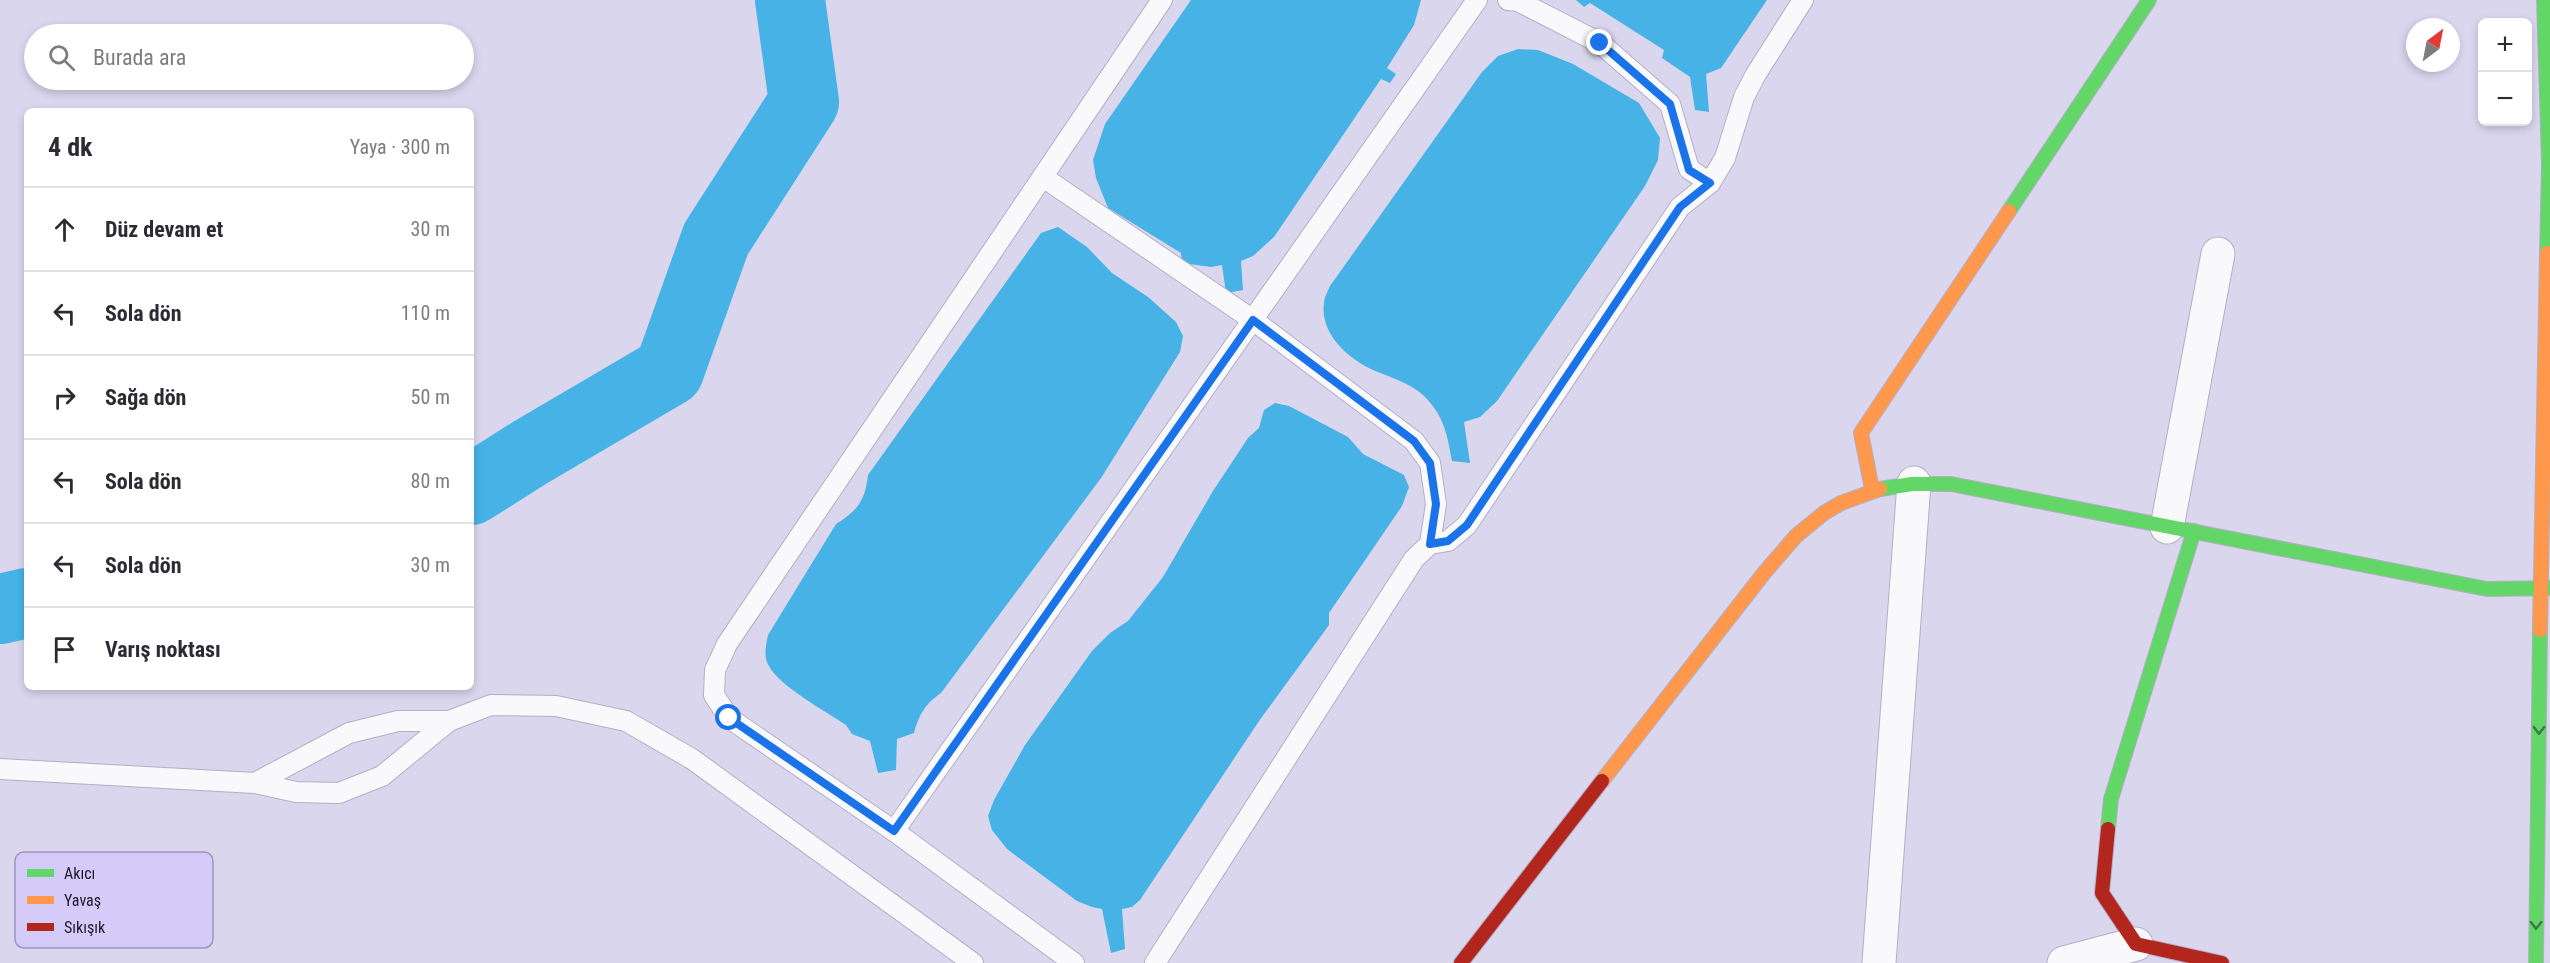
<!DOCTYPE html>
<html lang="tr">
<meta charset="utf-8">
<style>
:root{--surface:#fff;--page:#f7f7f7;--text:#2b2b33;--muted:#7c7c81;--line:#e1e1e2}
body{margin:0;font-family:"Roboto Condensed",sans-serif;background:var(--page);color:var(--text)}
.controls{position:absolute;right:18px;top:18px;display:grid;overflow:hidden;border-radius:9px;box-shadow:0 3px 9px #0003}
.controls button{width:54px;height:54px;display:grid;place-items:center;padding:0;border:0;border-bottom:2px solid var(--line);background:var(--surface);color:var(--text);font:30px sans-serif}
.compass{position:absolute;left:2406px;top:18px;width:54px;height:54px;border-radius:50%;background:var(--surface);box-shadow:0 3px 9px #0003;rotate:32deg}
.stop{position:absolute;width:18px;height:18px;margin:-14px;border:4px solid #1a73e8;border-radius:50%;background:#fff}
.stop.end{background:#1a73e8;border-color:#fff;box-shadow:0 2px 6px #0008}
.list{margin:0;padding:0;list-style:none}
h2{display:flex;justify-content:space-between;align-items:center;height:78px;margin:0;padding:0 24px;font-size:26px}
h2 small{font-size:20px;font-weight:400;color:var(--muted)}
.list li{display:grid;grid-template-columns:39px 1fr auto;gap:18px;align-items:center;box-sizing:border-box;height:84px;padding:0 24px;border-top:2px solid var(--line)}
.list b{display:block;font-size:22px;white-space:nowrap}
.list em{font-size:20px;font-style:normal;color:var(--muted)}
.icon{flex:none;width:33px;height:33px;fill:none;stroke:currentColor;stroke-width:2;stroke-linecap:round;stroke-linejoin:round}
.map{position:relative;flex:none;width:2550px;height:963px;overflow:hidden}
.search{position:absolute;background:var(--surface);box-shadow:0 3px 9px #0003;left:24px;top:24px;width:450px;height:66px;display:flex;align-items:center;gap:15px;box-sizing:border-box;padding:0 21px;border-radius:33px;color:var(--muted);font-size:22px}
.panel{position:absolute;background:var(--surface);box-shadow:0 3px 9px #0003;left:24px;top:108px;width:450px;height:582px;border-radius:9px}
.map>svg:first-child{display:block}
.water{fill:#46b2e5}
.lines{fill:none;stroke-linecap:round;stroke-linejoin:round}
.river{stroke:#46b2e5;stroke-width:70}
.lane-casing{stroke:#b3afc4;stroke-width:22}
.street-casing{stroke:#b3afc4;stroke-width:35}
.fast-casing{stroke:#b3afc4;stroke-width:16}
.slow-casing{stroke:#b3afc4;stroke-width:16}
.jam-casing{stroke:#b3afc4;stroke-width:16}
.lane{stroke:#f9f9fc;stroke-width:20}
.street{stroke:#f9f9fc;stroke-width:33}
.fast{stroke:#63d668;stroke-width:14}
.slow{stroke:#ff974d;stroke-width:14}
.jam{stroke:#b3261e;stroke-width:14}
.oneway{stroke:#40774a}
.route{stroke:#1a73e8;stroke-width:8}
.key{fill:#d4cbf8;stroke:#9d95bb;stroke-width:1.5}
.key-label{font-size:16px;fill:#1d182c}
</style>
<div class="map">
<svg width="2550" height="963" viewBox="0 0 2550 963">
<rect width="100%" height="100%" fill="#dad6ee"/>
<g class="water">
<path d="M1191 0H1421L1414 25 1387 68 1396 74 1390 83 1381 79 1274 237 1253 256 1241 261 1243 290 1226 293 1222 265 1211 267 1182 263 1181 253 1108 208 1096 178 1093 160 1105 124Z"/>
<path d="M1576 0H1767L1721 68 1706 74 1709 112 1695 110 1690 77 1662 58 1664 50 1590 3 1584 7Z"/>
<path d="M1518 49 1538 50 1573 64 1639 103 1660 138 1658 160 1645 186 1497 401 1480 417 1464 422 1470 463 1452 461C1447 434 1444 415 1423 395 1408 381 1387 377 1369 368 1346 356 1320 333 1324 303 1324 298 1328 291 1330 286L1482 72 1498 56Z"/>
<path d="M1058 227 1087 247 1112 273 1148 297 1176 322 1183 336 1180 352 1101 478 941 693C925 704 919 715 914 733L897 739 896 770 878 773 870 741 852 734 846 725C827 712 779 686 769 666 763 657 766 645 768 635L836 524C858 510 865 501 868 475L1041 233Z"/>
<path d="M1275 403 1289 406 1348 437 1363 454 1404 475 1409 487 1402 506 1329 613V625L1259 721 1140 900 1132 907 1122 909 1125 949 1111 953 1102 909 1092 907 1077 901 1007 849 992 830 988 816 994 800 1025 745 1092 651 1110 633 1128 621 1163 577 1213 491 1248 438 1259 428 1264 410Z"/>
</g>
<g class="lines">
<g class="river">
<path d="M471 490 531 452 669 371 716 239 804 102 790 0"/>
<path d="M0 609 27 603"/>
</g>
<defs>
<g id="lane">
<path d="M1508 0 1518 1 1600 43 1670 104 1689 169 1710 183"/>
<path d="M1043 177 1253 320 1414 441 1430 463 1436 504 1430 544"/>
<path d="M0 769 255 783 296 792 339 793 382 776 449 721 491 705 556 706 626 721 692 759 973 963"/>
<path d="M255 783 349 733 398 721H449"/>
<path d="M894 831 1477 0"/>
<path d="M1074 963 894 831 729 718 714 695 715 670 727 644 1162 0"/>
<path d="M1155 963 1414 559 1430 544 1448 541 1467 525 1680 207 1710 183 1725 158 1744 97 1756 74 1803 0"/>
</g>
<g id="street">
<path d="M2167 527 2218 254"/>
<path d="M1879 963 1914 483"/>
<path d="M2064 963 2136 944"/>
</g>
<g id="fast">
<path d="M2544 0 2549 164 2547 253"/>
<path d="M2009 211 2149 0"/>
<path d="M1880 489 1912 484H1951L2487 589 2550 588"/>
<path d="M2108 829 2111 799 2194 531"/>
<path d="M2536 963 2540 630"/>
</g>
<g id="slow">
<path d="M1872 489 1861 433 2009 211"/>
<path d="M2540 630 2547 253"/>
<path d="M1602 781 1764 573 1796 536 1824 513 1841 503 1880 489"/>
</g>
<g id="jam">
<path d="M2108 829 2102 893 2136 944 2222 963"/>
<path d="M1461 963 1602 781"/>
</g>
</defs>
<use href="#lane" class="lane-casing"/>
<use href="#street" class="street-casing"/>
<use href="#fast" class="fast-casing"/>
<use href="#slow" class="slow-casing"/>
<use href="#jam" class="jam-casing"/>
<use href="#lane" class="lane"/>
<use href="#street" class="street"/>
<use href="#fast" class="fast"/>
<use href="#slow" class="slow"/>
<use href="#jam" class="jam"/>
</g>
<defs><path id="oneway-chevron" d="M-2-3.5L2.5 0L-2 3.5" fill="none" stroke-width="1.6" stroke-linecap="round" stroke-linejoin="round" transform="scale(1.5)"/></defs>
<g class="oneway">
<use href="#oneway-chevron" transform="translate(2539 730) rotate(91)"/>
<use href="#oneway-chevron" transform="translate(2536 925) rotate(91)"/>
</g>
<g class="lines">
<path class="route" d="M729 718 894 831 1253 320 1414 441 1430 463 1436 504 1430 544 1448 541 1467 525 1680 207 1710 183 1689 170 1670 104 1600 43"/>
</g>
<rect x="15" y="852" width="198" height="96" rx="9" class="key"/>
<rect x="27" y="869" width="27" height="8" fill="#63d668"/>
<rect x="27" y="896" width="27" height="8" fill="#ff974d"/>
<rect x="27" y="923" width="27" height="8" fill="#b3261e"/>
<g class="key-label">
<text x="64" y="879">Akıcı</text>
<text x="64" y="906">Yavaş</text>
<text x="64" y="933">Sıkışık</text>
</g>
</svg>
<div class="controls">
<button>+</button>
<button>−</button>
</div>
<svg class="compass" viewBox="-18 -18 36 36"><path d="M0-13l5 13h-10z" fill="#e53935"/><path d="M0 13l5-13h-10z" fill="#7c7c81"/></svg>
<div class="stop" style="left:729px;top:718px"></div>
<div class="stop end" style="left:1600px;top:43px"></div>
<div class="search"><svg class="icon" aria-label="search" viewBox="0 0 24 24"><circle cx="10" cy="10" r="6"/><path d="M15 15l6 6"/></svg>Burada ara</div>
<section class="panel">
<h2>4 dk<small>Yaya · 300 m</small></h2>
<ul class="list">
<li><svg class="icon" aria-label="ahead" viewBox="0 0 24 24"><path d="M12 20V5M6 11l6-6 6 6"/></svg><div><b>Düz devam et</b></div><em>30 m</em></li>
<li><svg class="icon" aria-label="left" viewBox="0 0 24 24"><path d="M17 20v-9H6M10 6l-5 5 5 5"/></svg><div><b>Sola dön</b></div><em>110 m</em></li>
<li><svg class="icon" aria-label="right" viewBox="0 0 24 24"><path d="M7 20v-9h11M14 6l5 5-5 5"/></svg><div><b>Sağa dön</b></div><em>50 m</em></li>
<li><svg class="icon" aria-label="left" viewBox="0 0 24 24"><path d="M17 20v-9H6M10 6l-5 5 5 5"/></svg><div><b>Sola dön</b></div><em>80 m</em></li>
<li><svg class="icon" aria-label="left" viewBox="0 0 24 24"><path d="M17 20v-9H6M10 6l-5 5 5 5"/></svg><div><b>Sola dön</b></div><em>30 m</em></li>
<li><svg class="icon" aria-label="arrive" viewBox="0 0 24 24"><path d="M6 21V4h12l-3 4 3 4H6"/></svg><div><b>Varış noktası</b></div></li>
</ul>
</section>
</div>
